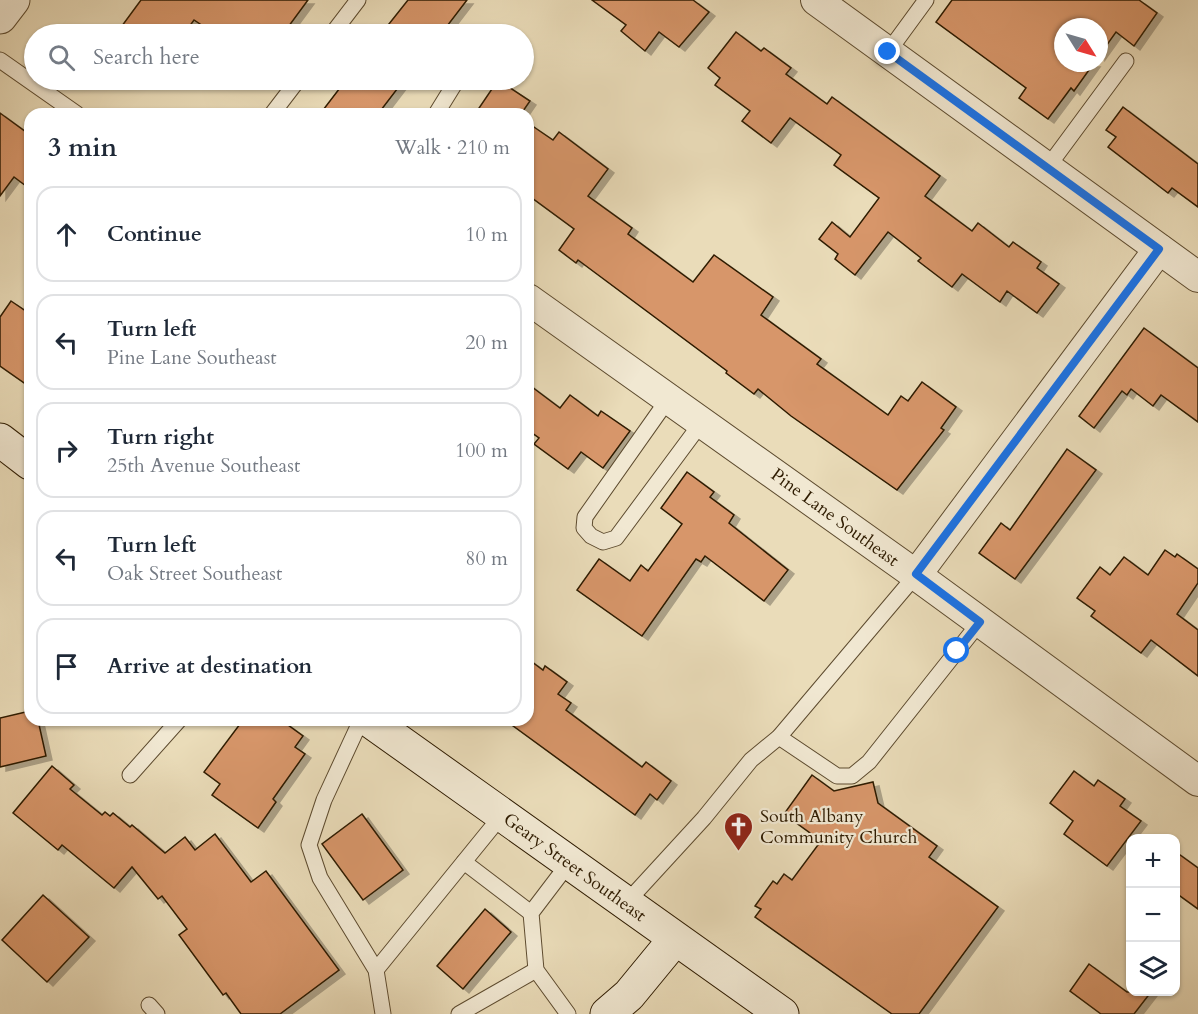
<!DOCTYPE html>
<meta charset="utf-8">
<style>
:root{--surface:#fff;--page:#f2f2f3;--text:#1f2937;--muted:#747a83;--line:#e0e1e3}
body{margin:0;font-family:Cardo,serif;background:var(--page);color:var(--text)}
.controls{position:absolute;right:18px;bottom:18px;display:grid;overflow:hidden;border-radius:12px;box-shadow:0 2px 4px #0004}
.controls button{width:54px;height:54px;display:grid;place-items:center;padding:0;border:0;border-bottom:2px solid var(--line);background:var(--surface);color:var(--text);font:30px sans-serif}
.compass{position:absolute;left:1054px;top:18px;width:54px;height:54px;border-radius:50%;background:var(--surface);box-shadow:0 2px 4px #0004;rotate:127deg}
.stop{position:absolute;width:18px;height:18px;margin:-14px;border:4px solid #1a73e8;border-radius:50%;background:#fff}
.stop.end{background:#1a73e8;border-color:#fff;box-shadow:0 2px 6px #0008}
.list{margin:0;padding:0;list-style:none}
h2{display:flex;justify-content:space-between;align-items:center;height:78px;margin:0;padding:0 24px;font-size:26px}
h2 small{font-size:20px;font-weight:400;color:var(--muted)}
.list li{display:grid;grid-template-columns:39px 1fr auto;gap:18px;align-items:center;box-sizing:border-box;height:96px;margin:0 12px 12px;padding:0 12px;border:2px solid var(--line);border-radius:18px}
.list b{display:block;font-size:22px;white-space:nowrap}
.list p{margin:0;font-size:20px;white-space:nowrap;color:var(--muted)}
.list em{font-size:20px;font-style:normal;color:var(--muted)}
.icon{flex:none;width:33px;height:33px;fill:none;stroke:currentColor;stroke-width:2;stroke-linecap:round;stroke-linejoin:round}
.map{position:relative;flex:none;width:1198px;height:1014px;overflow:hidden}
.search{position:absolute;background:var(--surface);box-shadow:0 2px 4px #0004;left:24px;top:24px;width:510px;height:66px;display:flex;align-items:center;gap:15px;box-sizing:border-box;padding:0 21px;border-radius:33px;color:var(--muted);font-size:22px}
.panel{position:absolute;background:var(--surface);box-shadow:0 2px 4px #0004;left:24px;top:108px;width:510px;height:618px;border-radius:18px}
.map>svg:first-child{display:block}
.building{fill:#d7966b;stroke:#2e1b01;stroke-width:1.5;filter:url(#shadow)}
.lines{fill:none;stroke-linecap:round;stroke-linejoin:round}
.service-casing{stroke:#5d4b2f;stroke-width:17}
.minor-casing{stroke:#5d4b2f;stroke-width:32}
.tertiary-casing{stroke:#5d4b2f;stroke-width:35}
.secondary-casing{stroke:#2e1b01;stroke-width:35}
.service{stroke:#f1e8d2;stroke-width:15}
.minor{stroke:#f1e8d2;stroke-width:30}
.tertiary{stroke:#f1e8d2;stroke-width:33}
.secondary{stroke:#f1e8d2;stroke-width:33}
.route{stroke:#1a73e8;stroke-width:8}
.labels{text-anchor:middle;stroke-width:4.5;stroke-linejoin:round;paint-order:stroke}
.street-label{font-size:18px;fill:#2e1b01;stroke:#f1e8d2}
.poi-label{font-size:18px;fill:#2e1b01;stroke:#f1e8d2;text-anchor:start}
</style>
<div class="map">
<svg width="1198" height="1014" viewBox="0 0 1198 1014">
<defs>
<filter id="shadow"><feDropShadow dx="6" dy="4" stdDeviation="0" flood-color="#0004"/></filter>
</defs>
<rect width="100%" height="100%" fill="#eadcb9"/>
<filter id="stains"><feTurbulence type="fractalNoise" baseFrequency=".00333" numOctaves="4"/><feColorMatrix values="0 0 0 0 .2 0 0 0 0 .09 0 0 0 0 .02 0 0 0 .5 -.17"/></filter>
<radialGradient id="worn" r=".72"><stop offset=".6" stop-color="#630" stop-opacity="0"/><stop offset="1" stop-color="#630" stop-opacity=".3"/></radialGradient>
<g class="building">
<path d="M141 0H308L283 34H215L194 20 184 34H116Z"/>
<path d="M408 0H467L441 34H381Z"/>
<path d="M592 0H693L709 12 679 47 659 32 645 51 621 31 626 25Z"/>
<path d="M952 0H1139L1157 13 1134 46 1116 32 1099 56V27H1063V63H1094L1074 91 1071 88 1048 119 1019 98 1026 88 936 22Z"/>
<path d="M736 32 761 51 764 48 791 68 786 74 827 104 832 97 940 176 925 196 972 231 978 223 1009 247 1013 242 1041 262 1037 268 1059 284 1037 313 1007 291 1000 302 962 274 952 287 918 261 921 258 888 232 855 275 835 259 838 254 819 239 832 222 850 237 879 198 834 165 841 155 790 118 771 143 742 121 750 111 715 85 720 78 708 68Z"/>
<path d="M346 80H404L378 114H320Z"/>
<path d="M498 80 530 101 521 114H475Z"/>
<path d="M1123 107 1198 164V207L1172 188 1168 193 1108 147 1116 137 1106 130Z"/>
<path d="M0 113 30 135V189L14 177 0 196Z"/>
<path d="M528 123 553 140 559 132 608 169 588 196 632 228 628 234 693 282 714 255 773 297 761 315 821 359 817 364 888 415 901 396 908 401 922 382 956 407 941 428 944 430 897 490 791 416 758 389 754 394 726 373 727 371 578 260 576 263 559 250 574 229 528 195Z"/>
<path d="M11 301 30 314V387L0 366V317Z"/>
<path d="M1144 328 1198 368V422L1161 395 1153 406 1131 389 1127 395 1122 391 1094 428 1079 416Z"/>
<path d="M528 384 560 408 570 395 598 416 601 411 630 431 603 468 581 452 568 469 534 444 539 438 528 430Z"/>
<path d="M1067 449 1096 470 1015 579 979 553 1001 523 1010 530Z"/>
<path d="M687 472 714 492 710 497 734 515 729 523 788 570 764 601 705 556 701 562 696 559 642 636 577 590 599 559 630 581 641 565 648 571 682 524 661 508Z"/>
<path d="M1165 550 1175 557 1177 554 1198 569V583L1177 614 1198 630V676L1151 640 1141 653 1091 616 1095 611 1077 598 1100 567 1110 575 1124 557 1148 575Z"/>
<path d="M528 659 543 670 545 666 567 682 558 694 571 703 566 710 642 767 646 762 671 781 657 800 650 794 635 815 505 720H528Z"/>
<path d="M30 711V720H38L46 756 0 767V718Z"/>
<path d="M243 720H281L303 736 295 747 305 754 273 799 276 802 258 828 212 795 220 784 204 772Z"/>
<path d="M52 766 74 785 70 789 102 815 105 812 110 816 113 813 130 827 132 825 165 853 185 837 195 850 215 834 251 882 266 871 339 970 280 1014H241L226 993 223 995 179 935 187 929 162 896 158 899 132 867 114 888 62 845 58 850 13 813Z"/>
<path d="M1074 771 1094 786 1098 780 1125 799 1120 806 1141 821 1107 866 1064 834 1073 821 1050 803Z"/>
<path d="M812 775 834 791 873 782 878 803 937 846 929 857 998 907 919 1014H892L755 917 761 909 755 906 773 881 777 884 784 874 792 880 821 841 784 814Z"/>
<path d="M362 814 403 870 363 900 322 844Z"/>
<path d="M1176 852 1198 868V909L1176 893Z"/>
<path d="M43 895 89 937 47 982 2 940Z"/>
<path d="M485 909 511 932 463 989 437 966Z"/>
<path d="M1089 964 1127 992H1151L1134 1014H1101L1070 991Z"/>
</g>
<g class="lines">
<defs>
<g id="service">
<path d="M332 34 358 0"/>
<path d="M888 52 926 0"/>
<path d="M0 60 77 114"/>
<path d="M272 114 298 80"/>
<path d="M436 114 457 80"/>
<path d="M1047 168 1126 61"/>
<path d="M669 398 585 517 584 528 591 536 603 542 616 538 702 422"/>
<path d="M361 720 324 800 309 845 320 878 376 970 383 1014"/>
<path d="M779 737 837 776H852L869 762 980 622"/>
<path d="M130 775 179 720"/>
<path d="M464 862 531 913"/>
<path d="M626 903 704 818 751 760 779 737 916 575"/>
<path d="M376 970 502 815"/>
<path d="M149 1005 157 1014"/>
<path d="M459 1014 536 970"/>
<path d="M568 1014 536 970 531 913 569 863"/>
</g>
<g id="minor">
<path d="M816 0 1198 277"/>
<path d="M528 299 916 575 1198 781"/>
<path d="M916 575 1159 249"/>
</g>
<path id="tertiary" d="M0 17 13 0"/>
<g id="secondary">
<path d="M0 440 30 463"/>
<path d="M369 720 782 1014"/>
<path d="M607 1014 629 995 675 939"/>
</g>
</defs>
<use href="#service" class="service-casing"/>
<use href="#minor" class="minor-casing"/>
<use href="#tertiary" class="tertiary-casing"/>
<use href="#secondary" class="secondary-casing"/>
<use href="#service" class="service"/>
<use href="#minor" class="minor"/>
<use href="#tertiary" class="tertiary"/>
<use href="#secondary" class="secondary"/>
</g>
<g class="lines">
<path class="route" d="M888 52 1159 249 916 574 980 622 957 651"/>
</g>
<defs>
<symbol id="church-pin" viewBox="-11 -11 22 30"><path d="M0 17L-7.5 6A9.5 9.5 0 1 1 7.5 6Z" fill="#8f2418" stroke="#f1e8d2"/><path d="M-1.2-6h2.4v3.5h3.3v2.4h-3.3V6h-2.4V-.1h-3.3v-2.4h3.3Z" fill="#fff"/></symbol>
</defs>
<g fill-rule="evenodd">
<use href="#church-pin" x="722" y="810" width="33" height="45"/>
</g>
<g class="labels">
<g class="street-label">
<text transform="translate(835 517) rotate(36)" y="6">Pine Lane Southeast</text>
<text transform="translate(575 867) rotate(36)" y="6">Geary Street Southeast</text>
</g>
<g class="poi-label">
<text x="760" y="822">South Albany<tspan x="760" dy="21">Community Church</tspan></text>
</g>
</g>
<rect width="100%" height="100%" filter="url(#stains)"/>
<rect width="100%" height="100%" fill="url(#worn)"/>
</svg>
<div class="controls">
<button>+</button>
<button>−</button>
<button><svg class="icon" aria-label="layers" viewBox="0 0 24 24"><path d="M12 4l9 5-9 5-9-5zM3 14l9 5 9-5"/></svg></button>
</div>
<svg class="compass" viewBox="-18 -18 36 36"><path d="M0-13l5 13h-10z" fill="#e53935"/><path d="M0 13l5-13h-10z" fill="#747a83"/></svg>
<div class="stop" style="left:957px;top:651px"></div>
<div class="stop end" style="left:888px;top:52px"></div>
<div class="search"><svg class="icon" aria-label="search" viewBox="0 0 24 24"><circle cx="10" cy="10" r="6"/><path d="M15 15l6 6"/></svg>Search here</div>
<section class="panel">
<h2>3 min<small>Walk · 210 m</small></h2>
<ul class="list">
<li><svg class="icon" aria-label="ahead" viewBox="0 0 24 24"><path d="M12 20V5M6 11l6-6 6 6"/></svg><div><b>Continue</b></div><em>10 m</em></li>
<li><svg class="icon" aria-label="left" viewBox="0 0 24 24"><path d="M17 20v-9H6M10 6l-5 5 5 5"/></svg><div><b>Turn left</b><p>Pine Lane Southeast</p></div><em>20 m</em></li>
<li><svg class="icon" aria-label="right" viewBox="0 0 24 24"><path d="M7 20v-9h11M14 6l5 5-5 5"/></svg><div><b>Turn right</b><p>25th Avenue Southeast</p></div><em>100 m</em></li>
<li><svg class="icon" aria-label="left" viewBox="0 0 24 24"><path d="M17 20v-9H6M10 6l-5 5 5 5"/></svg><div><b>Turn left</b><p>Oak Street Southeast</p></div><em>80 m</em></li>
<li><svg class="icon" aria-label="arrive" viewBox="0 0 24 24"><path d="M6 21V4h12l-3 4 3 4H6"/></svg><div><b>Arrive at destination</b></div></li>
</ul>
</section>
</div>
